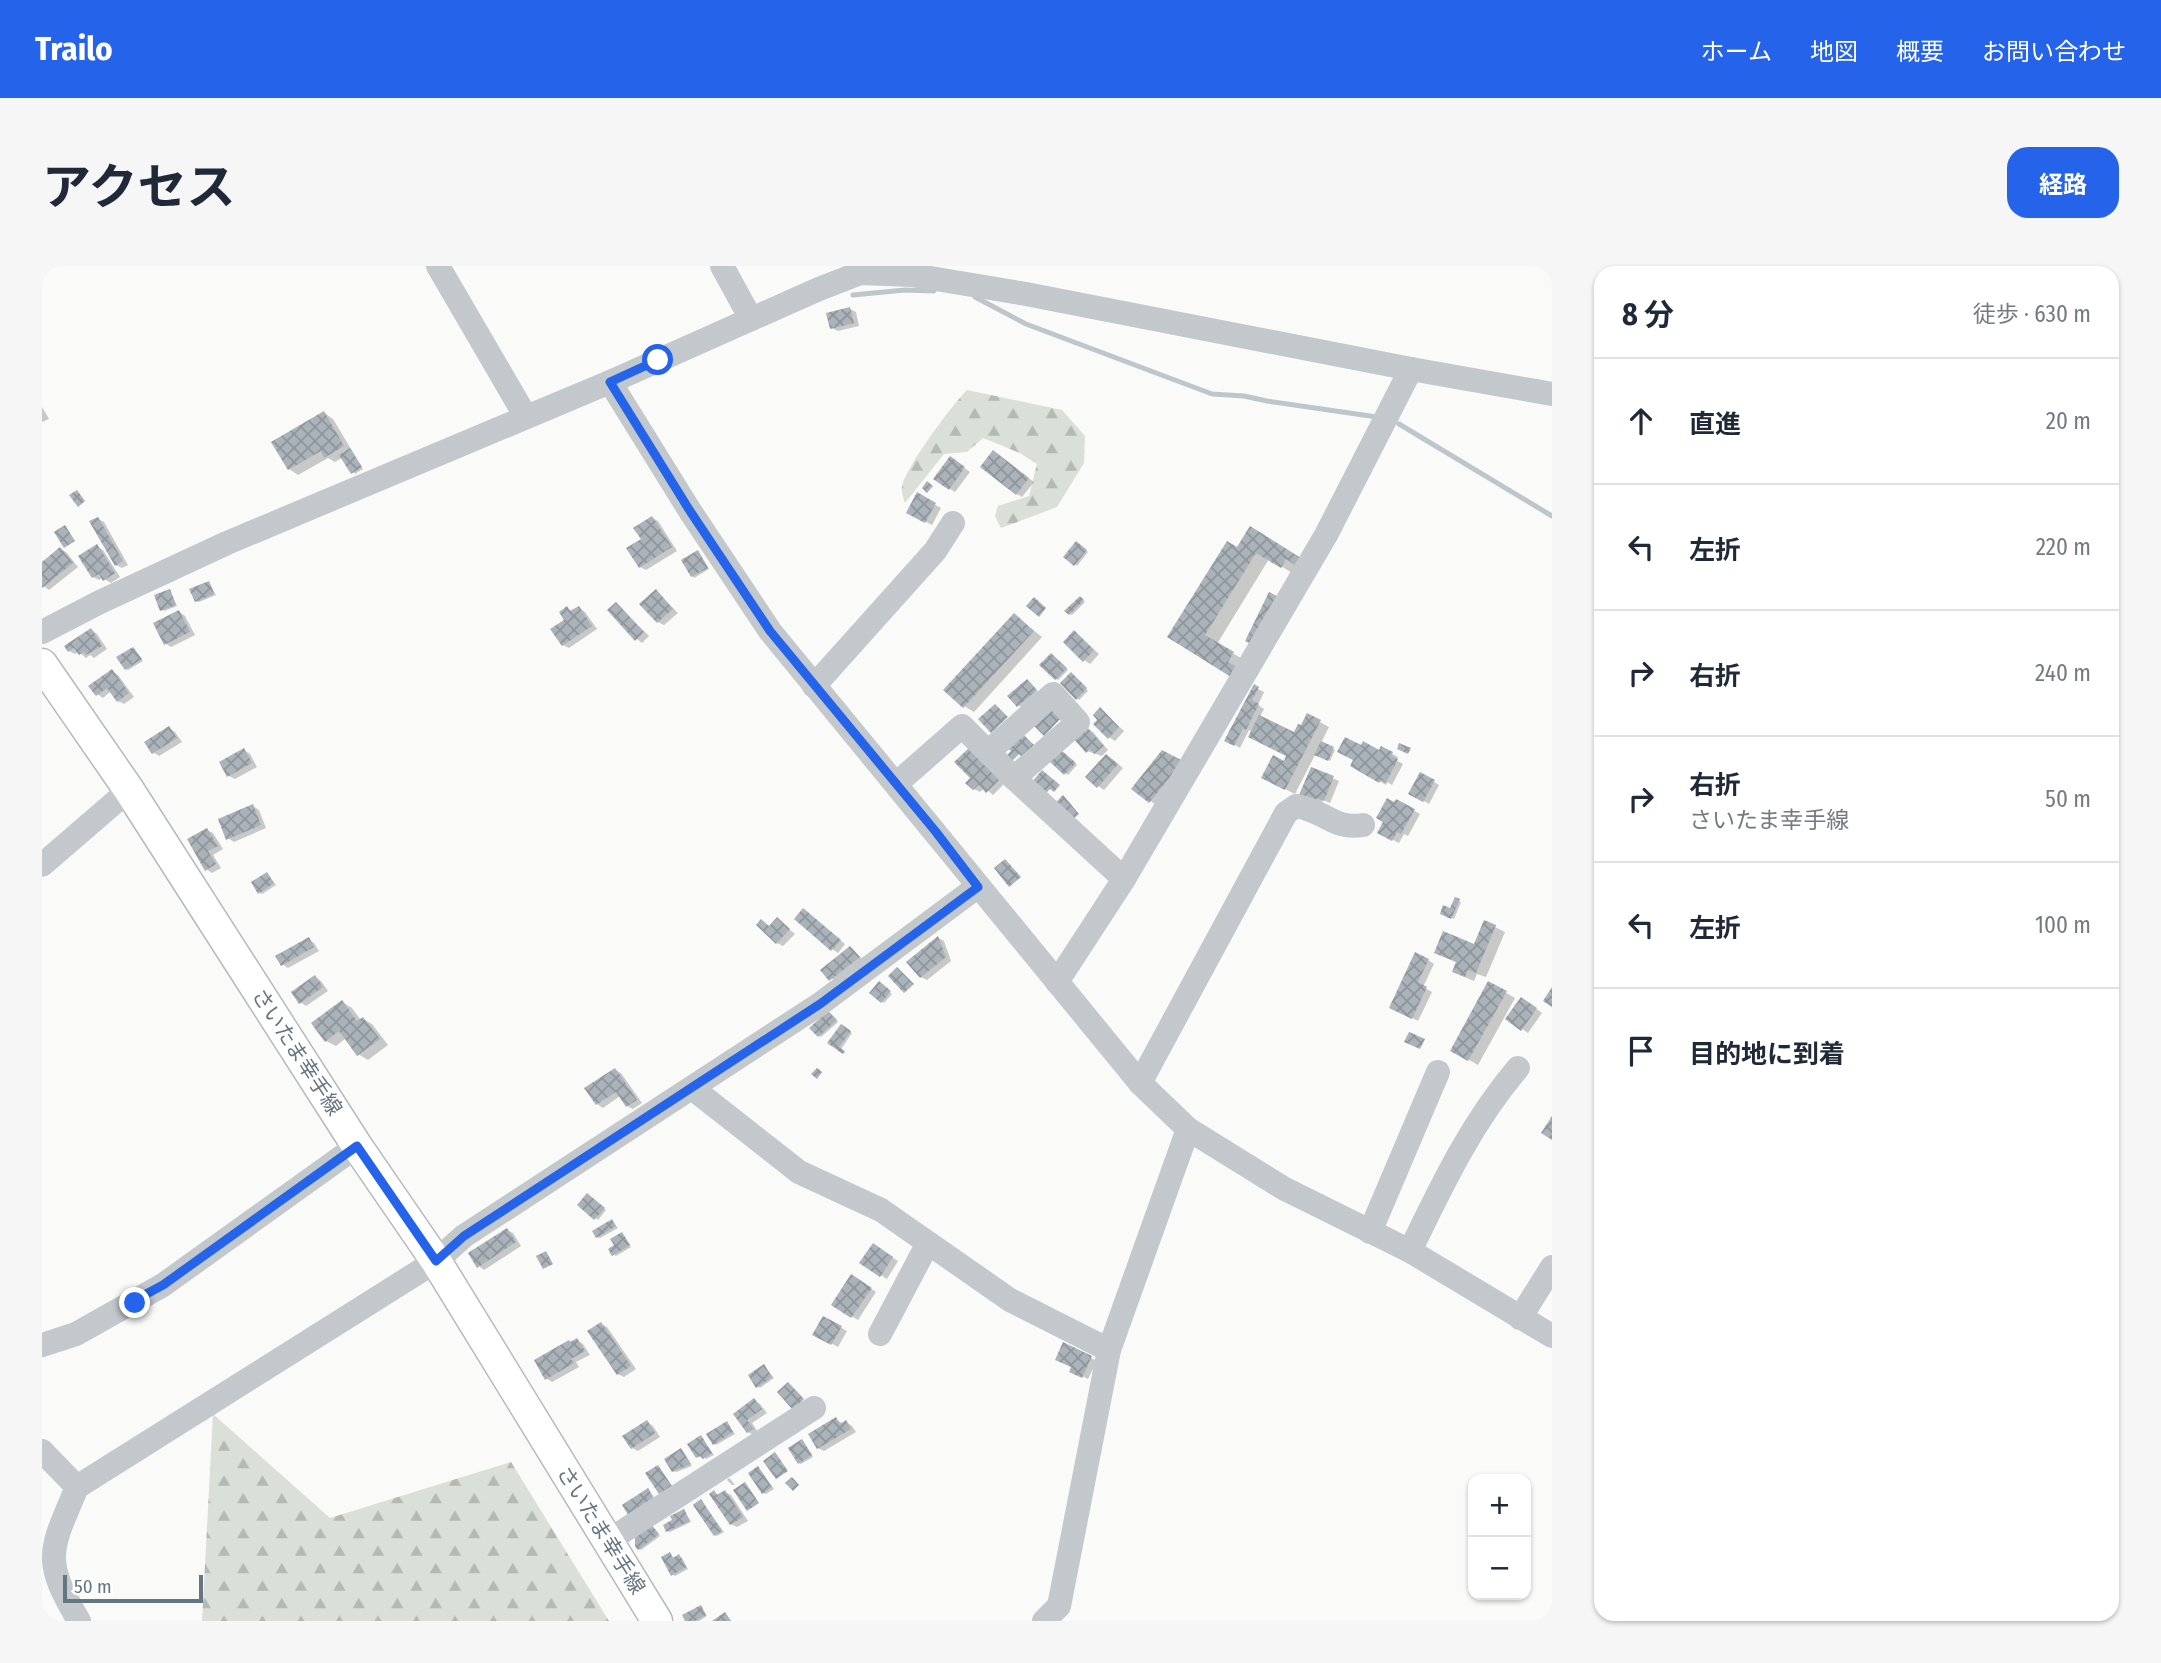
<!DOCTYPE html>
<html lang="ja">
<meta charset="utf-8">
<style>
:root{--surface:#fff;--page:#f6f6f7;--text:#1f2937;--muted:#747a83;--line:#e0e1e3;--accent:#2563eb}
body{margin:0;font-family:"Fira Sans Condensed","Noto Sans JP",sans-serif;background:var(--page);color:var(--text)}
.controls{position:absolute;right:21px;bottom:21px;display:grid;overflow:hidden;border-radius:14px;box-shadow:0 2px 5px #0004}
.controls button{width:63px;height:63px;display:grid;place-items:center;padding:0;border:0;border-bottom:2px solid var(--line);background:var(--surface);color:var(--text);font:35px sans-serif}
.scale{position:absolute;left:21px;bottom:18px;width:140px;box-sizing:border-box;padding-left:7px;border:4px solid #657683;border-top:0;font-size:19px;line-height:24px;white-space:nowrap;color:#657683;-webkit-text-stroke:5px #fff;paint-order:stroke}
.stop{position:absolute;width:21px;height:21px;margin:-16px;border:5px solid #2563eb;border-radius:50%;background:#fff}
.stop.end{background:#2563eb;border-color:#fff;box-shadow:0 2px 7px #0008}
.list{margin:0;padding:0;list-style:none}
h2{display:flex;justify-content:space-between;align-items:center;height:91px;margin:0;padding:0 28px;font-size:30px}
h2 small{font-size:23px;font-weight:400;color:var(--muted)}
.list li{display:grid;grid-template-columns:46px 1fr auto;gap:21px;align-items:center;box-sizing:border-box;height:126px;padding:0 28px;border-top:2px solid var(--line)}
.list b{display:block;font-size:26px;white-space:nowrap}
.list p{margin:0;font-size:23px;white-space:nowrap;color:var(--muted)}
.list em{font-size:23px;font-style:normal;color:var(--muted)}
.icon{flex:none;width:38px;height:38px;fill:none;stroke:currentColor;stroke-width:2;stroke-linecap:round;stroke-linejoin:round}
.map{position:relative;flex:none;width:1510px;height:1355px;overflow:hidden;border-radius:21px}
header{display:flex;align-items:center;gap:42px;box-sizing:border-box;height:98px;padding:0 35px;background:var(--accent);color:#fff}
header strong{font-size:33px}
nav{display:flex;gap:38px;margin-inline-start:auto;font-size:24px}
.intro{display:flex;align-items:center;justify-content:space-between;box-sizing:border-box;height:168px;padding:0 42px}
h1{margin:0;font-size:49px}
.button{padding:18px 32px;border-radius:21px;background:var(--accent);color:#fff;font-size:24px;font-weight:700}
main{display:flex;gap:42px;padding:0 42px}
aside{flex:1;background:var(--surface);border-radius:21px;box-shadow:0 2px 5px #0004}
.map>svg:first-child{display:block}
.forest{fill:url(#forest-firs)}
.shadow{fill:#0003}
.lines{fill:none;stroke-linecap:round;stroke-linejoin:round}
.stream{stroke:#bbc7cb;stroke-width:5}
.building{fill:url(#building-cross-hatch)}
.major-casing{stroke:#b5babe;stroke-width:33}
.minor{stroke:#c3c8cc;stroke-width:24}
.major{stroke:#fff;stroke-width:30}
.route{stroke:#2563eb;stroke-width:9}
.labels{text-anchor:middle;stroke-width:7;stroke-linejoin:round;paint-order:stroke}
.street-label{font-size:21px;fill:#657683;stroke:#fff}
</style>
<header>
<strong>Trailo</strong>
<nav><a>ホーム</a><a>地図</a><a>概要</a><a>お問い合わせ</a></nav>
</header>
<div class="intro"><h1>アクセス</h1><a class="button">経路</a></div>
<main>
<div class="map">
<svg width="1510" height="1355" viewBox="0 0 1510 1355">
<defs>
<pattern id="forest-firs" width="22" height="20" patternUnits="userSpaceOnUse" patternTransform="scale(1.75)"><rect width="22" height="20" fill="#dadfd7"/><path d="M5 1l3.5 6h-7zM16 11l3.5 6h-7z" fill="#b4b9b4"/></pattern>
<pattern id="building-cross-hatch" width="8" height="8" patternUnits="userSpaceOnUse" patternTransform="scale(1.75)"><rect width="8" height="8" fill="#aab3b9"/><path d="M0 0l8 8M0 8l8-8" fill="none" stroke="#8e969c"/></pattern>
</defs>
<rect width="100%" height="100%" fill="#fafaf8"/>
<g class="forest">
<path d="M925 124 1020 144 1043 170 1042 197 1015 241 959 262 953 250 956 240 987 230 995 198 978 187 941 172 925 186 902 188 863 237C862 233 859 226 860 221 863 202 910 139 925 124Z"/>
<path d="M171 1148 288 1252 469 1196 567 1355H160Z"/>
</g>
<g class="shadow">
<path d="M808 43 814 46 817 60 796 65 790 62Z"/>
<path d="M0 141 7 153 0 156Z"/>
<path d="M282 147 291 153 321 203 313 208 301 191 293 196 286 192 256 209 247 203Z"/>
<path d="M957 190 992 216 980 231 975 228Z"/>
<path d="M914 196 928 206 913 226 908 223Z"/>
<path d="M876 229 899 242 890 259 866 246Z"/>
<path d="M610 252 616 255 635 285 604 304 598 301 601 274Z"/>
<path d="M56 253 62 256 86 299 80 302 74 299Z"/>
<path d="M1209 263 1271 300 1252 308 1227 293 1175 378 1204 395 1198 405 1128 371 1196 283Z"/>
<path d="M1034 278 1046 286 1035 300 1033 298Z"/>
<path d="M55 281 61 284 78 311 69 317 61 312 57 314 51 311Z"/>
<path d="M19 283 25 287 36 301 7 324 0 319V299Z"/>
<path d="M658 288 667 303 652 312 650 310Z"/>
<path d="M167 316 174 329 157 336 154 335Z"/>
<path d="M128 325 135 340 122 345 119 343Z"/>
<path d="M614 325 636 347 622 359 616 356Z"/>
<path d="M1040 333 1043 336 1030 349 1028 348Z"/>
<path d="M574 338 607 370 600 377 595 373Z"/>
<path d="M525 342 531 346 537 342 543 346 555 363 527 382 521 379Z"/>
<path d="M137 346 143 350 153 369 129 381 123 377Z"/>
<path d="M972 349 1000 371 932 446 922 440Z"/>
<path d="M50 364 55 368 65 383 52 392 48 389 44 392 37 386 33 388 27 385Z"/>
<path d="M1033 366 1057 388 1048 398 1042 394Z"/>
<path d="M91 383 101 395 86 404 84 403Z"/>
<path d="M1012 391 1026 404 1016 414 1014 413Z"/>
<path d="M70 405 76 409 92 431 82 438 76 435 69 425 61 432 55 428Z"/>
<path d="M1031 409 1046 425 1037 434 1035 432Z"/>
<path d="M988 416 996 426 979 441 968 430Z"/>
<path d="M1212 421 1222 426 1216 439 1222 443 1218 451 1253 468 1260 461 1265 449 1287 461 1279 477 1293 484 1288 495 1274 487 1253 528 1231 517 1246 490 1207 464 1198 482 1185 474Z"/>
<path d="M1059 444 1082 465 1073 475 1067 471 1058 454Z"/>
<path d="M127 462 133 466 140 476 117 490 111 486Z"/>
<path d="M1045 463 1051 466 1066 484 1060 490 1045 485Z"/>
<path d="M1319 481 1338 486 1340 482 1356 491 1354 494 1361 498 1350 519 1345 516 1344 519 1310 499Z"/>
<path d="M202 484 208 488 215 501 193 513 187 510Z"/>
<path d="M927 484 962 518 951 529 943 522 938 526 932 523Z"/>
<path d="M1021 487 1035 499 1026 509 1009 495Z"/>
<path d="M1070 493 1081 502 1062 524 1056 520Z"/>
<path d="M1146 500 1114 539 1092 523Z"/>
<path d="M1270 503 1297 515 1288 537 1281 534 1279 538 1265 532Z"/>
<path d="M1379 508 1397 519 1387 538 1369 527Z"/>
<path d="M1355 535 1378 548 1366 570 1362 568 1357 577 1338 567Z"/>
<path d="M211 540 217 544 224 562 192 576 186 572Z"/>
<path d="M165 564 171 567 181 583 171 589 179 602 170 607 164 603Z"/>
<path d="M225 608 234 619 220 628 217 626Z"/>
<path d="M1414 634 1419 636 1412 653 1400 647 1409 644Z"/>
<path d="M767 648 803 678 796 687 790 683Z"/>
<path d="M736 654 753 668 741 680 735 677Z"/>
<path d="M1453 661 1463 666 1444 711 1435 708 1432 715 1422 711 1413 706 1416 697 1394 686 1433 680Z"/>
<path d="M896 672 902 675 909 695 885 714 879 711Z"/>
<path d="M266 673 272 677 277 685 246 702 240 698Z"/>
<path d="M809 682 822 695 795 717 781 705Z"/>
<path d="M1386 694 1392 698 1381 721 1390 726 1376 755 1355 744Z"/>
<path d="M273 711 279 715 286 725 264 740 258 736Z"/>
<path d="M1447 717 1473 732 1436 799 1410 784Z"/>
<path d="M839 719 850 728 842 737 840 736Z"/>
<path d="M300 736 310 742 319 754 321 753 330 758 346 779 326 794 316 788 304 772 294 780 284 775Z"/>
<path d="M1485 736 1500 747 1486 767 1480 763Z"/>
<path d="M789 748 796 756 779 771 777 770Z"/>
<path d="M800 760 810 767 799 783 804 788 788 777Z"/>
<path d="M573 804 579 807 600 837 591 843 585 840 578 830 561 842 555 838Z"/>
<path d="M548 931 564 944 556 954 538 939Z"/>
<path d="M570 955 576 962 558 972 555 971Z"/>
<path d="M465 964 471 967 479 980 442 1004 437 1000Z"/>
<path d="M580 968 589 981 574 990 571 988Z"/>
<path d="M831 979 856 995 845 1013 820 997Z"/>
<path d="M810 1011 834 1026 816 1054 791 1039Z"/>
<path d="M782 1052 805 1065 796 1081 773 1068Z"/>
<path d="M559 1058 565 1061 594 1103 582 1111 576 1108Z"/>
<path d="M535 1074 541 1078 548 1089 534 1096 537 1101 510 1116 504 1112 530 1077Z"/>
<path d="M1022 1078 1055 1095 1046 1113 1036 1108Z"/>
<path d="M722 1100 732 1112 718 1122 715 1120Z"/>
<path d="M712 1134 718 1138 725 1147 710 1157 716 1166 712 1169 706 1166 693 1148Z"/>
<path d="M794 1153 801 1158 804 1156 810 1160 814 1166 782 1185 776 1182Z"/>
<path d="M605 1156 611 1160 618 1171 596 1185 590 1182Z"/>
<path d="M685 1157 693 1168 674 1179 672 1177Z"/>
<path d="M659 1171 672 1189 664 1193 661 1190 655 1191Z"/>
<path d="M760 1175 771 1191 759 1198 757 1197Z"/>
<path d="M639 1184 650 1200 634 1206 631 1205Z"/>
<path d="M716 1202 732 1223 724 1228 721 1227Z"/>
<path d="M687 1212 689 1214 693 1219H690L685 1214Z"/>
<path d="M672 1226 678 1230 683 1226 689 1229 706 1255 695 1261 689 1258Z"/>
<path d="M659 1235 682 1266 675 1270 673 1269Z"/>
<path d="M642 1245 649 1256 628 1266 626 1265Z"/>
<path d="M611 1262 618 1270 599 1284 597 1283Z"/>
<path d="M628 1288 633 1293 637 1290 640 1292 646 1303 633 1310 631 1308Z"/>
<path d="M659 1341 665 1350 657 1355H645Z"/>
</g>
<g class="lines">
<g class="stream">
<path d="M811 29 863 24 892 25"/>
<path d="M933 31 984 58 1170 128 1202 130 1225 135 1335 151"/>
<path d="M1357 158 1510 250"/>
</g>
</g>
<g class="building">
<path d="M808 41 812 57 788 63 784 47Z"/>
<path d="M282 145 302 180 282 192 279 185 246 204 229 176Z"/>
<path d="M308 182 320 201 309 208 297 189Z"/>
<path d="M951 184 987 212 974 229 938 201Z"/>
<path d="M908 190 923 201 907 224 891 213Z"/>
<path d="M885 215 891 220 885 227 880 222Z"/>
<path d="M35 224 43 235 36 241 27 229Z"/>
<path d="M875 226 894 237 883 257 864 247Z"/>
<path d="M610 250 630 281 597 302 584 282 599 273 591 262Z"/>
<path d="M56 251 81 295 73 300 47 255Z"/>
<path d="M23 259 33 275 22 282 12 266Z"/>
<path d="M1208 260 1259 292 1254 300 1244 293 1239 302 1214 287 1163 369 1192 386 1186 396 1195 401 1189 411 1125 371 1185 275 1195 281Z"/>
<path d="M1034 275 1045 284 1032 300 1021 291Z"/>
<path d="M55 278 73 307 61 315 57 308 50 312 36 290Z"/>
<path d="M18 281 31 297 0 322V296Z"/>
<path d="M656 284 666 302 649 311 639 294Z"/>
<path d="M167 315 172 328 153 336 147 323Z"/>
<path d="M128 323 134 339 118 345 112 329Z"/>
<path d="M614 323 631 343 615 357 597 338Z"/>
<path d="M1227 326 1235 330 1211 379 1203 375Z"/>
<path d="M1038 330 1042 334 1027 349 1022 345Z"/>
<path d="M992 331 1004 342 997 351 984 340Z"/>
<path d="M574 336 602 366 593 375 565 344Z"/>
<path d="M525 340 528 345 537 340 550 360 520 380 508 363 522 354 517 346Z"/>
<path d="M137 344 148 366 122 379 111 357Z"/>
<path d="M972 347 992 365 921 442 901 424Z"/>
<path d="M49 362 60 380 44 389 42 386 37 389 32 382 26 386 22 380Z"/>
<path d="M1032 364 1052 384 1041 396 1021 376Z"/>
<path d="M91 381 100 393 83 404 74 391Z"/>
<path d="M1009 387 1025 402 1013 414 997 399Z"/>
<path d="M70 403 87 427 75 436 65 422 54 430 46 420Z"/>
<path d="M1029 406 1045 422 1034 434 1018 417Z"/>
<path d="M985 413 995 424 975 441 965 430Z"/>
<path d="M1212 418 1217 421 1210 434 1217 438 1204 464 1201 462 1192 480 1182 475Z"/>
<path d="M953 438 966 451 949 467 936 453Z"/>
<path d="M1009 440 1020 451 1002 470 991 459Z"/>
<path d="M1058 441 1077 461 1066 473 1051 458 1055 454 1051 449Z"/>
<path d="M1265 447 1279 454 1243 524 1219 512 1231 489 1242 495 1244 490 1206 471 1217 449 1252 466 1256 458 1259 459Z"/>
<path d="M127 460 135 472 110 488 102 476Z"/>
<path d="M1045 461 1062 480 1052 488 1048 483 1044 487 1031 472Z"/>
<path d="M979 466 992 479 980 491 977 488 969 496 964 490 969 485 964 481Z"/>
<path d="M1303 471 1319 479 1321 475 1337 484 1339 480 1351 486 1349 490 1356 493 1344 517 1339 514 1337 517 1308 500 1311 494 1295 486Z"/>
<path d="M1279 475 1292 481 1286 495 1272 489Z"/>
<path d="M1357 477 1369 482 1366 488 1355 483Z"/>
<path d="M202 482 210 497 185 511 177 496Z"/>
<path d="M927 482 957 514 944 527 937 519 931 524 923 517 928 512 912 496Z"/>
<path d="M1018 483 1034 497 1022 509 1007 495Z"/>
<path d="M1120 484 1141 495 1107 537 1089 523Z"/>
<path d="M1064 488 1076 498 1055 522 1043 511Z"/>
<path d="M1269 501 1292 510 1282 535 1275 532 1273 536 1257 529Z"/>
<path d="M1000 504 1018 519 1012 526 1008 523 1003 528 990 516Z"/>
<path d="M1378 506 1393 514 1381 536 1366 528Z"/>
<path d="M1021 529 1037 548 1028 556 1012 538Z"/>
<path d="M1345 532 1352 536 1354 533 1373 543 1359 568 1355 566 1350 575 1335 567 1341 556 1334 552Z"/>
<path d="M211 538 219 559 184 574 176 553Z"/>
<path d="M165 562 176 580 166 585 174 598 163 605 145 573Z"/>
<path d="M963 593 979 611 967 621 952 602Z"/>
<path d="M225 606 232 617 216 628 209 616Z"/>
<path d="M1413 631 1418 633 1409 653 1398 648 1401 639 1408 642Z"/>
<path d="M761 642 799 674 789 685 752 653Z"/>
<path d="M735 651 748 663 734 678 714 659 719 653 727 660Z"/>
<path d="M1442 654 1454 659 1434 707 1426 704 1423 711 1410 706 1414 696 1392 687 1401 665 1432 678Z"/>
<path d="M896 670 904 691 878 712 864 696Z"/>
<path d="M267 671 272 681 239 700 233 690Z"/>
<path d="M808 680 818 691 787 715 778 704Z"/>
<path d="M1373 686 1387 693 1376 716 1385 721 1370 753 1347 742Z"/>
<path d="M855 701 872 718 862 727 846 710Z"/>
<path d="M273 709 281 721 257 738 249 726Z"/>
<path d="M837 715 849 725 839 737 827 727Z"/>
<path d="M1446 715 1465 725 1426 795 1408 785Z"/>
<path d="M1510 721V741L1501 735Z"/>
<path d="M1479 731 1495 742 1479 765 1463 753Z"/>
<path d="M300 734 315 755 321 751 338 773 315 790 297 765 283 776 269 757Z"/>
<path d="M786 745 795 754 776 771 767 762Z"/>
<path d="M799 758 809 765 797 781 803 785 801 788 785 777Z"/>
<path d="M1367 766 1383 773 1378 783 1362 776Z"/>
<path d="M573 802 595 834 584 841 574 826 554 839 542 822Z"/>
<path d="M775 802 780 806 775 813 769 808Z"/>
<path d="M1510 850V874L1499 867Z"/>
<path d="M545 927 563 942 552 954 535 939Z"/>
<path d="M570 953 574 960 554 972 550 965Z"/>
<path d="M465 962 474 976 435 1002 426 987Z"/>
<path d="M580 966 588 979 570 990 566 983 572 979 568 973Z"/>
<path d="M831 977 851 991 838 1011 817 997Z"/>
<path d="M504 985 511 998 501 1003 494 990Z"/>
<path d="M809 1008 830 1022 809 1052 789 1039Z"/>
<path d="M781 1050 800 1060 789 1079 770 1069Z"/>
<path d="M559 1056 589 1100 575 1109 545 1065Z"/>
<path d="M535 1072 543 1085 529 1093 532 1097 503 1114 492 1094 527 1074 528 1076Z"/>
<path d="M1021 1076 1050 1090 1040 1112 1027 1106 1029 1101 1013 1094Z"/>
<path d="M722 1098 730 1111 714 1122 706 1109Z"/>
<path d="M746 1116 762 1133 751 1144 735 1126Z"/>
<path d="M712 1132 720 1143 705 1154 712 1163 705 1167 691 1148Z"/>
<path d="M794 1151 798 1158 804 1154 809 1163 775 1183 766 1168Z"/>
<path d="M605 1154 613 1167 589 1183 580 1170Z"/>
<path d="M685 1155 691 1166 671 1179 664 1168Z"/>
<path d="M659 1169 670 1187 661 1193 658 1190 654 1192 645 1178Z"/>
<path d="M760 1173 770 1189 756 1198 746 1182Z"/>
<path d="M639 1182 649 1198 630 1206 622 1193Z"/>
<path d="M733 1186 746 1205 734 1213 721 1195Z"/>
<path d="M616 1199 630 1220 617 1228 603 1207Z"/>
<path d="M716 1200 730 1221 720 1228 706 1207Z"/>
<path d="M750 1211 757 1219 751 1225 743 1217Z"/>
<path d="M703 1216 717 1237 705 1245 691 1224Z"/>
<path d="M606 1222 612 1232 586 1249 580 1239Z"/>
<path d="M672 1224 675 1229 683 1224 701 1251 688 1259 667 1228Z"/>
<path d="M659 1233 680 1265 672 1270 651 1239Z"/>
<path d="M642 1243 648 1255 624 1266 621 1259 630 1254 628 1250Z"/>
<path d="M609 1258 617 1268 596 1284 593 1280V1270Z"/>
<path d="M628 1286 631 1292 637 1288 644 1301 629 1310 619 1291Z"/>
<path d="M659 1339 664 1349 653 1355H643L640 1349Z"/>
<path d="M683 1346 689 1355H670Z"/>
</g>
<g class="lines">
<defs>
<path id="major" d="M0 398 87 524 315 880 394 995 615 1355"/>
</defs>
<use href="#major" class="major-casing"/>
<g class="minor">
<path d="M396 0 484 151"/>
<path d="M680 0 709 53"/>
<path d="M568 116 648 245 728 365 1098 817 1146 863 1241 922 1368 985 1510 1070"/>
<path d="M0 366 58 336 185 277 568 116 777 23 818 7 870 9 984 28 1369 103 1510 128"/>
<path d="M772 420 893 285 911 257"/>
<path d="M946 486 1011 428 1036 456 972 512"/>
<path d="M854 518 920 460 972 512 1082 613"/>
<path d="M0 599 87 524"/>
<path d="M1015 716 1082 613 1284 269 1369 103"/>
<path d="M1098 817 1244 547 1254 540C1282 544 1291 564 1321 559"/>
<path d="M650 822 757 906 839 944 968 1034 1067 1084"/>
<path d="M1328 966 1396 806"/>
<path d="M1368 985C1399 921 1429 857 1476 802"/>
<path d="M1478 1052 1510 1001"/>
<path d="M838 1068 886 977"/>
<path d="M0 1079 34 1068 121 1019 315 880"/>
<path d="M0 1185 35 1221"/>
<path d="M566 1275 772 1142"/>
<path d="M37 1355C0 1293 8 1285 35 1221L394 995 422 970 778 738 935 621"/>
<path d="M1002 1355 1017 1340 1067 1084 1146 863"/>
</g>
<use href="#major" class="major"/>
</g>
<g class="lines">
<path class="route" d="M93 1037 95 1033 121 1019 315 880 394 995 422 970 778 738 936 621 894 566 728 365 648 245 568 116 616 94"/>
</g>
<g class="labels">
<g class="street-label">
<text transform="translate(255 786) rotate(57)" y="7">さいたま幸手線</text>
<text transform="translate(559 1264) rotate(58)" y="7">さいたま幸手線</text>
</g>
</g>
</svg>
<div class="controls">
<button>+</button>
<button>−</button>
</div>
<div class="scale">50 m</div>
<div class="stop" style="left:616px;top:94px"></div>
<div class="stop end" style="left:93px;top:1037px"></div>
</div>
<aside>
<h2>8 分<small>徒歩 · 630 m</small></h2>
<ul class="list">
<li><svg class="icon" aria-label="ahead" viewBox="0 0 24 24"><path d="M12 20V5M6 11l6-6 6 6"/></svg><div><b>直進</b></div><em>20 m</em></li>
<li><svg class="icon" aria-label="left" viewBox="0 0 24 24"><path d="M17 20v-9H6M10 6l-5 5 5 5"/></svg><div><b>左折</b></div><em>220 m</em></li>
<li><svg class="icon" aria-label="right" viewBox="0 0 24 24"><path d="M7 20v-9h11M14 6l5 5-5 5"/></svg><div><b>右折</b></div><em>240 m</em></li>
<li><svg class="icon" aria-label="right" viewBox="0 0 24 24"><path d="M7 20v-9h11M14 6l5 5-5 5"/></svg><div><b>右折</b><p>さいたま幸手線</p></div><em>50 m</em></li>
<li><svg class="icon" aria-label="left" viewBox="0 0 24 24"><path d="M17 20v-9H6M10 6l-5 5 5 5"/></svg><div><b>左折</b></div><em>100 m</em></li>
<li><svg class="icon" aria-label="arrive" viewBox="0 0 24 24"><path d="M6 21V4h12l-3 4 3 4H6"/></svg><div><b>目的地に到着</b></div></li>
</ul>
</aside>
</main>
